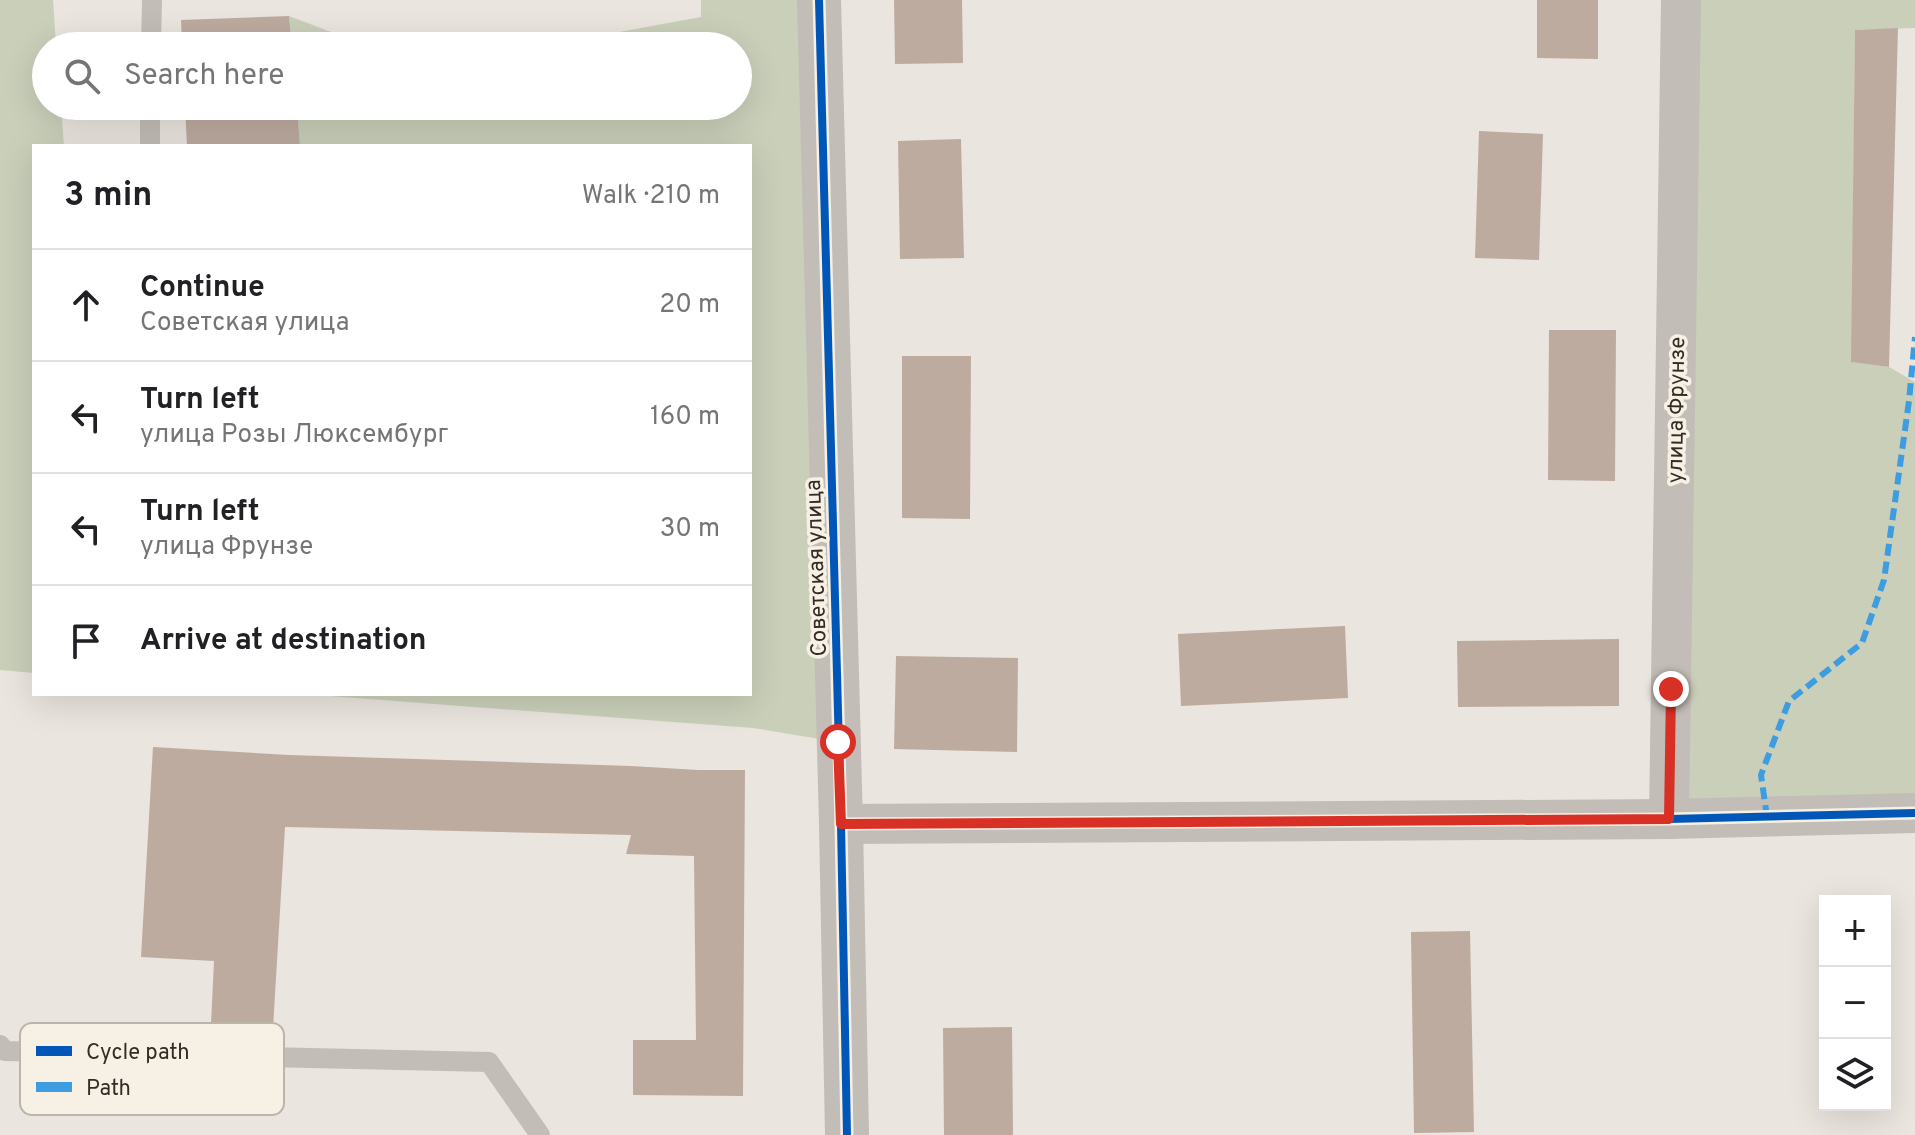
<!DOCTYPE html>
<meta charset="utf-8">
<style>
:root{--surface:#fff;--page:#f2f2f2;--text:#202124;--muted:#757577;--line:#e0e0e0}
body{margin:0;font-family:Overpass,sans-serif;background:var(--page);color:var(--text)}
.controls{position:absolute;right:24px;bottom:24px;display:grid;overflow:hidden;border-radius:0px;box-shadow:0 8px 32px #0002}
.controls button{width:72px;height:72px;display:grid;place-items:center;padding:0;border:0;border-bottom:2px solid var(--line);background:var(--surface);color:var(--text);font:40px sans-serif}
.stop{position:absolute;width:24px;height:24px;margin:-18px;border:6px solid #d93025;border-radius:50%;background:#fff}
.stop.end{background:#d93025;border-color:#fff;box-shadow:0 2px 8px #0008}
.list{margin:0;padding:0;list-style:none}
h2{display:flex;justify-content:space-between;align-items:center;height:104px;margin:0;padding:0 32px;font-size:34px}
h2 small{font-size:26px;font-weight:400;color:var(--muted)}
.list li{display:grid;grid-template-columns:52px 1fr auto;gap:24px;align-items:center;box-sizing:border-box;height:112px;padding:0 32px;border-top:2px solid var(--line)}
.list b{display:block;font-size:30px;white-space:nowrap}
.list p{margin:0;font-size:26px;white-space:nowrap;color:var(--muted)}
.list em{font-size:26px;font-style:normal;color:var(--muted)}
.icon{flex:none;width:44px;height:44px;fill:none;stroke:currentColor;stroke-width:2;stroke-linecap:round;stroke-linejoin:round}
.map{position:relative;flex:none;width:1915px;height:1135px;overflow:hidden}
.search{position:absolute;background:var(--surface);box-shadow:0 8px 32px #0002;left:32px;top:32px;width:720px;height:88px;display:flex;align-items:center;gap:20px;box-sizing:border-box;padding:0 28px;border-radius:44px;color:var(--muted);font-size:30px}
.panel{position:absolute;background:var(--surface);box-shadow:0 8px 32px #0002;left:32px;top:144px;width:720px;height:552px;border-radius:0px}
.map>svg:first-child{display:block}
.green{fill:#c9cfb9}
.building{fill:#bdaba0}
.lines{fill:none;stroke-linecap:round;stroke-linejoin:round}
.service{stroke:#c3bdb7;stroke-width:20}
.minor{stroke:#c3bdb7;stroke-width:40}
.tertiary{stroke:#c3bdb7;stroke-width:44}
.quiet{stroke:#3e9ce0;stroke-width:6;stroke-dasharray:12 6;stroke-linecap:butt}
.cycleway-casing{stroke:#f7f0e4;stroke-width:13}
.cycleway{stroke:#0057b8;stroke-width:8}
.route{stroke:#d93025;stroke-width:10}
.labels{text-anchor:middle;stroke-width:7;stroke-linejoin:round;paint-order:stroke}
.street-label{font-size:22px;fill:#332b26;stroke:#f7f0e4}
.key{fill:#f7f0e4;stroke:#bcb5ab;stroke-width:2}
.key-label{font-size:22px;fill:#332b26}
</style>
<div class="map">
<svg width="1915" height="1135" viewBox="0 0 1915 1135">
<rect width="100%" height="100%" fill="#eae5de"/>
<g class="green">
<path d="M0 0H53L56 46H46V106H61L64 146H34V673L0 670Z"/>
<path d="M701 0H819L838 742 753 728 303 694H750V146H300L297 106H738V46H528L592 37 701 17Z"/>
<path d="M1681 0H1915V28L1855 30 1852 362 1889 367 1915 382V813L1669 819Z"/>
<path d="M289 16 368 46H292Z"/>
</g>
<g class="building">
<path d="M894 0H962L963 63 895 64Z"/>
<path d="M1537 0H1598V59L1537 58Z"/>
<path d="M289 16 292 46H182L181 20Z"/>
<path d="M1898 28 1889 367 1851 362 1855 30Z"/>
<path d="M185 106H297L300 146H187Z"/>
<path d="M1479 131 1543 134 1539 260 1475 258Z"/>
<path d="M961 139 964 258 900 259 898 141Z"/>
<path d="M1549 330H1616L1615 481 1548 480Z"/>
<path d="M902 356H971L970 519 902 518Z"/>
<path d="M1345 626 1348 698 1181 706 1178 634Z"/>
<path d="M1619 639V706L1458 707 1457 641Z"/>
<path d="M896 656 1018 658 1017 752 894 749Z"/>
<path d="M153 747 289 755 631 766 698 770H745L743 1096 633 1095V1040H696L694 856 626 854 631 835 285 827 273 1028 211 1024 214 961 141 957Z"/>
<path d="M1470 931 1474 1132 1414 1133 1411 932Z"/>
<path d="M1012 1027 1013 1135H944L943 1028Z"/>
</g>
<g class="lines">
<g class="service">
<path d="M151 46 152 0"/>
<path d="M150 146V106"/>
<path d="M0 1045 5 1051 489 1062 540 1135"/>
</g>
<g class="minor">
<path d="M1669 819 1681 0"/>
<path d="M841 824 1669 819 1915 813"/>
</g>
<path class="tertiary" d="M819 0 841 824 847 1135"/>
<path class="quiet" d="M1767 817 1761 775 1789 701 1862 643 1884 580 1909 401 1915 337"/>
<defs>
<g id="cycleway">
<path d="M819 0 841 824 847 1135"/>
<path d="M841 824 1669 819 1915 813"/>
</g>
</defs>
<use href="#cycleway" class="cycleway-casing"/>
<use href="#cycleway" class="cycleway"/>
</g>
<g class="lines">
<path class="route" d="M838 742 841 824 1669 819 1671 689"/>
</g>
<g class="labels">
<g class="street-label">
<text transform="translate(1675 410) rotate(-89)" y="8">улица Фрунзе</text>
<text transform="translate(815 568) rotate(-92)" y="8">Советская улица</text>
</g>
</g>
<rect x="20" y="1023" width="264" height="92" rx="12" class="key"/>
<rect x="36" y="1046" width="36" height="10" fill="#0057b8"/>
<rect x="36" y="1082" width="36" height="10" fill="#3e9ce0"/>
<g class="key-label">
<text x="86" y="1059">Cycle path</text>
<text x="86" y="1095">Path</text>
</g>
</svg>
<div class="controls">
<button>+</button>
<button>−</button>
<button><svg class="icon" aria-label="layers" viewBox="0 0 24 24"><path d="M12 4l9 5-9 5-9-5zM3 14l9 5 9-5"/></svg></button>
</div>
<div class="stop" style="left:838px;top:742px"></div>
<div class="stop end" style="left:1671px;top:689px"></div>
<div class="search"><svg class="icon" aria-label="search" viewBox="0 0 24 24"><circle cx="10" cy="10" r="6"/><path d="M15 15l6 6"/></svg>Search here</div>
<section class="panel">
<h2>3 min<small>Walk · 210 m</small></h2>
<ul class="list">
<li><svg class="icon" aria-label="ahead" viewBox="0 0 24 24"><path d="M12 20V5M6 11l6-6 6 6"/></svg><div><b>Continue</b><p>Советская улица</p></div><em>20 m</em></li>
<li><svg class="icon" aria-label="left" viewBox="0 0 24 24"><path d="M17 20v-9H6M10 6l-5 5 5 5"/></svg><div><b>Turn left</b><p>улица Розы Люксембург</p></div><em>160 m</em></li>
<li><svg class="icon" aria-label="left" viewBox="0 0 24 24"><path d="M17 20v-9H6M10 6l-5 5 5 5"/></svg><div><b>Turn left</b><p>улица Фрунзе</p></div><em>30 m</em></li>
<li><svg class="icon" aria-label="arrive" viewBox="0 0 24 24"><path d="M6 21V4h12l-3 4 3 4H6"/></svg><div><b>Arrive at destination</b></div></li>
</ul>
</section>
</div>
